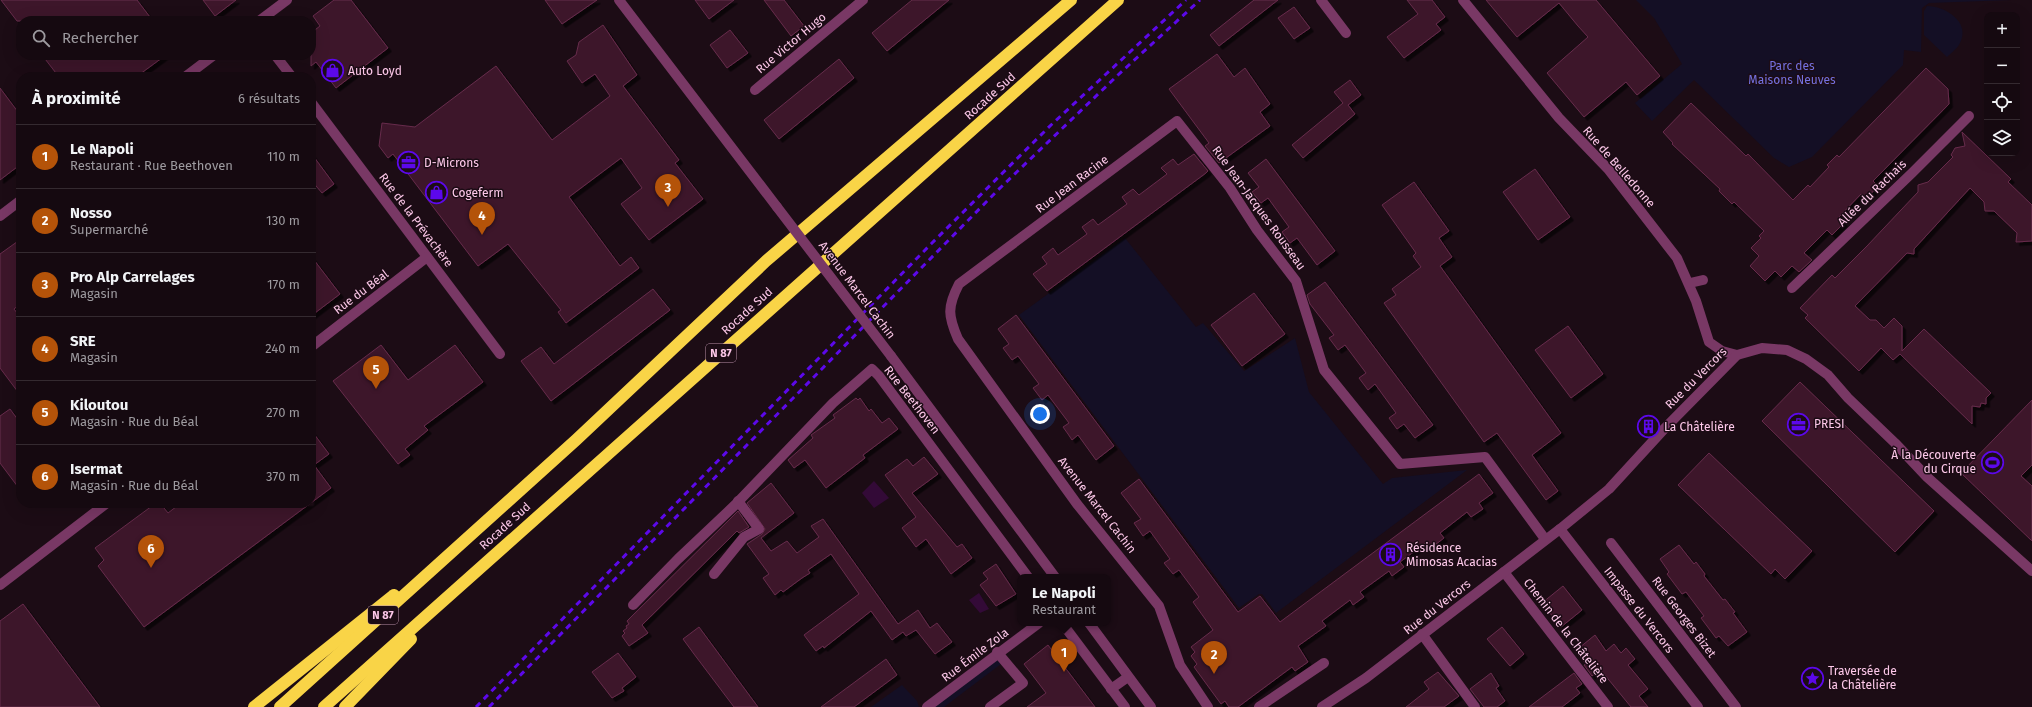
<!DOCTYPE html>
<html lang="fr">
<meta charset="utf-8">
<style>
:root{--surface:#150910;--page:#1e1219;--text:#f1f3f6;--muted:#9d9a9f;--line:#342a30;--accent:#b45309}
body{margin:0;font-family:"Fira Sans",sans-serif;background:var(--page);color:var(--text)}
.controls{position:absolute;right:12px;top:12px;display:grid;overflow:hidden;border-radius:8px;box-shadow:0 4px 16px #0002}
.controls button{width:36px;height:36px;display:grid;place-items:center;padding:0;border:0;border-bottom:1px solid var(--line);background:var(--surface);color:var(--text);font:20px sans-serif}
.you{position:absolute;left:1040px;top:414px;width:14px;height:14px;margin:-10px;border:3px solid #fff;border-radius:50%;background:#1a73e8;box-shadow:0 0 0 6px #1a73e833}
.badge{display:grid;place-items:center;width:26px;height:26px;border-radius:50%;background:var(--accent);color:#fff;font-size:13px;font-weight:700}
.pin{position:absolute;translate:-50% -33px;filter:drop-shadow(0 1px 2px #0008)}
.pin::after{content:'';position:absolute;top:21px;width:14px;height:12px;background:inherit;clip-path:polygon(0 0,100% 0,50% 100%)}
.popup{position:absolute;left:1017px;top:574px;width:94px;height:52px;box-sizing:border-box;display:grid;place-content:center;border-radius:8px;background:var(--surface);filter:drop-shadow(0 1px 3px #0005);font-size:13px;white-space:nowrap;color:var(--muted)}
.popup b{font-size:15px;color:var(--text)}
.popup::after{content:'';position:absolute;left:50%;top:100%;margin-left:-8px;border:8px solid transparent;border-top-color:var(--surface)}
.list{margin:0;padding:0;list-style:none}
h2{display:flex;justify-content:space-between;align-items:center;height:52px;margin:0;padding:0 16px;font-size:17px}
h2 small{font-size:13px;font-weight:400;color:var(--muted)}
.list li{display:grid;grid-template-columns:26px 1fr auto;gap:12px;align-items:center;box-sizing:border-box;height:64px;padding:0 16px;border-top:1px solid var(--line)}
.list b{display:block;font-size:15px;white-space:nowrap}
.list p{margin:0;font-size:13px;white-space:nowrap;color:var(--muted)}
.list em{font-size:13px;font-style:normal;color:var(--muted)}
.icon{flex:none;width:22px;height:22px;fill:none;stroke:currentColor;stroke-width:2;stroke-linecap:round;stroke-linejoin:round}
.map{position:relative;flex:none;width:2032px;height:707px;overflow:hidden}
.search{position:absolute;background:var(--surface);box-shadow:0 4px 16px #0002;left:16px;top:16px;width:300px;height:44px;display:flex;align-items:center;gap:10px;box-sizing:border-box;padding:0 14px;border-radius:16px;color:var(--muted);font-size:15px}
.panel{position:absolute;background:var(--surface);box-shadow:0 4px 16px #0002;left:16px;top:72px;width:300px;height:436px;border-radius:16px}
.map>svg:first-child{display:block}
.green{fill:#140f25}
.water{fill:#330a37}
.building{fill:#3c182b;stroke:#672b4b;filter:url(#shadow)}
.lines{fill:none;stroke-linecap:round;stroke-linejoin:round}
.minor{stroke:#793865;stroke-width:10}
.highway{stroke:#f9d447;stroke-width:12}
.rail{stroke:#5c08ea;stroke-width:3;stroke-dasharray:6 5;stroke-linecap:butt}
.minor-bridge{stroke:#793865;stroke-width:10}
.labels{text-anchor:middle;stroke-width:3;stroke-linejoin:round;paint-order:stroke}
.shield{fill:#1c0c15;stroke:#ba90a9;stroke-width:1}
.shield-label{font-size:11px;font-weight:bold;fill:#fdc8e9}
.street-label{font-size:12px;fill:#fdc8e9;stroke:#1c0c15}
.park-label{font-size:12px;fill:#7471e0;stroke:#1c0c15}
.poi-label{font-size:12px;fill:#fdc8e9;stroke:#1c0c15;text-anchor:start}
</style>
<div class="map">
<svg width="2032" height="707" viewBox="0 0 2032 707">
<defs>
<filter id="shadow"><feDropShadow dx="3.5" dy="3.5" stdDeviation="0" flood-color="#0009"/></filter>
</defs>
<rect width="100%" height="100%" fill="#1c0c15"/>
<g class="green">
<path d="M1636 0H2011L1929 3 1922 8 1921 52 1904 50 1903 65 1812 157 1789 167 1774 158 1694 80 1652 121 1635 103 1682 64 1654 18Z"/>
<path d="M1927 6C1945 6 1971 22 1960 43 1957 49 1951 53 1947 57L1924 35V11Z"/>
<path d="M1125 238 1196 327 1203 323 1244 371 1295 338 1309 392 1383 484 1392 478 1467 470 1276 613 1262 594H1259L1239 608 1019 315Z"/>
<path d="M995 658 1001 664 944 707H931Z"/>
<path d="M902 685 917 701 919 707H871Z"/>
</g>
<g class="water">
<path d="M874 481 889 498 874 508 862 493Z"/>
<path d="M979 593 989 609 980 613 969 600Z"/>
</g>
<g class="building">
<path d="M1 0H137L153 21H17Z"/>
<path d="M203 0H236L215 16Z"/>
<path d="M334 0H351L388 48 336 88 316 62 311 66V33L320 26 313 16Z"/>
<path d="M545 0H597L562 24Z"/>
<path d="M695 0H734L709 19Z"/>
<path d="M764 0H784L804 26 791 36Z"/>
<path d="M912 0H949L887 51 872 33Z"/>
<path d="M1254 0H1278L1219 46 1210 35Z"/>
<path d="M1407 0H1432L1445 17 1436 24 1441 30 1404 58 1387 37 1418 14Z"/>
<path d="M1486 0H1596L1660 76 1637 95 1626 82 1584 117 1547 73 1588 37 1578 26 1559 3 1517 37Z"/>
<path d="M1294 7 1310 28 1294 39 1278 18Z"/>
<path d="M603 25 637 75 623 86 679 160 675 163 703 199 649 240 621 204 642 188 621 158 569 197 620 266 631 257 639 268 566 323 558 312 561 310 508 244 478 266 393 154 388 158 379 146 382 123 415 127 496 66 552 140 610 96 595 74 582 83 567 61 576 55 579 42Z"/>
<path d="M730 30 748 53 727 68 710 45Z"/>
<path d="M1217 54 1234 77 1245 68 1270 104 1260 112 1270 126 1219 163 1205 146 1209 143 1169 89Z"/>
<path d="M42 55H166L136 77H59Z"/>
<path d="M839 59 854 78 779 139 764 120Z"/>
<path d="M1926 68 1948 89 1949 104 1873 181 1878 186 1866 199 1861 194 1839 217 1844 223 1832 235 1827 230 1804 253 1812 260 1799 272 1792 266 1781 277 1775 271 1765 281 1750 266 1759 256 1751 248 1761 238 1759 236 1764 231 1734 202 1732 204 1719 191 1720 189 1672 144 1673 143 1663 132 1691 103 1746 156 1748 154 1793 200 1808 185 1810 187 1829 167 1827 165 1837 155 1839 157Z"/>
<path d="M1350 80 1361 95 1348 105 1355 114 1303 158 1292 145 1343 103 1334 92Z"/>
<path d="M0 88 21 116V164L0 180Z"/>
<path d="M1962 132 2011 179 2008 182 2032 205V241L2016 242 2017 233 1994 211H1985L1984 202 1970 188 1914 249V254L1907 253 1855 306 1870 320H1876L1884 328 1894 318 1902 326V351L1924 329 1991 393 1986 398V404L1981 403 1980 407 1972 406V424L1900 354 1893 360 1881 348 1859 371 1805 318 1808 315 1800 308 1832 275 1835 278 1867 246 1918 192V185L1928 182 1953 157 1951 155 1955 148 1965 146Z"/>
<path d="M311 153 334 184 322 193 311 180Z"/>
<path d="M1194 154 1208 171 1206 173 1047 291 1033 274 1047 264 1042 257 1053 248 1058 255 1087 234 1082 227 1093 219 1098 225 1127 204 1122 197 1133 189 1139 195 1167 174 1161 168 1173 159 1178 165Z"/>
<path d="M1266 159 1335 251 1317 265 1297 238 1290 243 1282 232 1289 227 1268 198 1261 203 1252 192 1259 187 1248 173Z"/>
<path d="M1535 169 1570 217 1538 240 1503 192Z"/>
<path d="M1414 182 1449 231 1439 238 1452 257 1440 266 1561 433 1532 455 1558 491 1546 500 1497 433 1484 442 1384 303 1396 295 1392 289 1421 267 1413 256 1416 253 1382 205Z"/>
<path d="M21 239V303L14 309 21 318V396L0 368V254Z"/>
<path d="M311 256 340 294 311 316Z"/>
<path d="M1325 282 1433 425 1415 438 1404 424 1397 429 1389 418 1396 413 1375 384 1368 390 1359 378 1366 373 1345 345 1338 350 1329 338 1334 335 1310 304 1307 295Z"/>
<path d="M653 289 670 310 551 401 521 361 541 347 554 364Z"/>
<path d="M1254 293 1285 334 1242 366 1211 325Z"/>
<path d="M1016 315 1114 446 1096 460 1078 435 1072 440 1068 434 1063 427 1069 423 1048 395 1042 400 1033 388 1039 384 1018 356 1012 360 1003 348 1009 344 998 329Z"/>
<path d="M1568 326 1603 374 1571 398 1535 350Z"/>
<path d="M381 345 408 380 455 345 483 382 424 426 428 430 405 449 410 455 398 464 333 381Z"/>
<path d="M1800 382 1934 511 1895 552 1762 421Z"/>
<path d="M856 398 858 400 860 398 869 411 871 409 882 423 889 418 898 429 863 455 865 458 826 488 805 460 794 468 788 460 813 438 811 435 835 418 833 415Z"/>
<path d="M2032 400V465L2021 476 2032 486V541L1961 473Z"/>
<path d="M10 409 21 424V491L0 463V416Z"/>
<path d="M311 430 329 454 314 465 331 488 144 627 98 566 104 560 95 548 156 503H160L168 513 181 503H311Z"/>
<path d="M1709 453 1812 551 1785 579 1775 569 1771 574 1678 485Z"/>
<path d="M924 457 938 474 912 493 957 547 962 544 972 558 951 574 926 539 916 547 902 528 916 517 885 475 907 459 913 466Z"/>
<path d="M1479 474 1493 493 1479 503 1483 509 1471 517 1467 512 1440 533 1444 538 1431 548 1427 542 1400 562 1404 567 1392 576 1389 571 1360 592 1364 597 1353 605 1350 600 1322 621 1326 626 1298 646 1308 662 1295 671 1292 667 1238 707H1229L1225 701 1221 704 1194 667 1197 664 1191 656 1195 652 1191 647 1213 630 1193 602 1199 597 1179 570 1173 574 1164 563 1170 559 1150 531 1143 536 1134 523 1141 519 1121 493 1139 479 1238 612 1260 596 1280 622Z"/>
<path d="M771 483 794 513 761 538 771 551 787 541 797 553 819 537 811 526 823 519 898 624 918 610 930 628 937 623 952 642 935 654 916 630 906 636 903 632 892 640 871 611 824 648 823 646 816 651 804 635 859 594 831 554 808 570 810 573 802 578 783 592 781 590 775 595 763 578 769 574 747 544 762 534 765 529 747 503Z"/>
<path d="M738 511 749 527 739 533 737 531 642 625 648 633 629 646 622 636 625 633 623 631 627 628 626 626 629 624 627 621Z"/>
<path d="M1679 545 1694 564 1696 562 1705 574 1704 576 1723 600 1725 599 1735 612 1733 613 1747 632 1728 646 1719 636 1716 638 1701 618 1704 616 1686 592 1682 594 1667 574 1669 572 1660 559Z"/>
<path d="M996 564 1016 594 996 606 980 585 988 579 983 573Z"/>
<path d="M1563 586 1582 610 1561 627 1542 603Z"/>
<path d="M23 604 100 707H0V621Z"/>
<path d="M699 627 758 707H734L694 654 683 639Z"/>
<path d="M1502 627 1524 654 1510 666 1487 639Z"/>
<path d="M1595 635 1606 651 1614 644 1621 653 1626 648 1635 659 1628 665 1648 689 1639 696 1648 707H1631L1600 669 1592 676 1584 665 1586 664 1577 653 1581 650 1579 648Z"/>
<path d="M1048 645 1095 707H1027L1046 693 1024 664Z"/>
<path d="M618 653 636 677 622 688 624 691 612 698 592 672Z"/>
<path d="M886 659 897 675 854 707H821Z"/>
<path d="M1438 672 1459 696 1444 707H1406L1429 689 1424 682Z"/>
<path d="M1491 673 1499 686 1496 688 1505 701 1497 707H1484L1470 689Z"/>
<path d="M1574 673 1582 684 1576 688 1580 693 1562 707H1529Z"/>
</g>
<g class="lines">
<g class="minor">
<path d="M619 0 777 207"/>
<path d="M1321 0 1346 33"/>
<path d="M1463 0 1559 118 1608 169 1677 258 1696 301 1709 342 1722 351 1737 355"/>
<path d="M259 21 287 0"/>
<path d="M275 55 292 77"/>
<path d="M185 77 214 55"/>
<path d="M755 90 863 0"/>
<path d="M311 102 500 354"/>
<path d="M0 216 21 200"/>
<path d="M1690 283 1703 280"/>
<path d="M1792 288 1912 173 1969 116"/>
<path d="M311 347 427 257"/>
<path d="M891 356 1055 577"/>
<path d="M1560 529 1698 707"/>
<path d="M1611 543 1736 707"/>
<path d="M1504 572 1608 707"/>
<path d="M714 574 744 537 759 529 738 501"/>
<path d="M0 585 107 503"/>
<path d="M633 605 678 559 735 505 833 403 872 369 879 376 1028 577"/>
<path d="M1062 623 1125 707"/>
<path d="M1089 623 1151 707"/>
<path d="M1422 634 1475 707"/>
<path d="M1111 689 1128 677"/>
<path d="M927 707 1039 623"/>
<path d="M990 707 1023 683 997 652"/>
<path d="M1208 707 1180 665 1159 606 1077 504 958 339C948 316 947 307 959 284L1177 121 1230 188 1257 230 1296 281 1324 370 1400 464 1485 457 1545 539"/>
<path d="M1259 707 1324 663"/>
<path d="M1322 707 1366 678 1560 529 1609 489 1665 428 1737 355 1762 348 1787 350 1806 359 1828 375 1848 398 1895 443 1927 477 2032 571"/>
</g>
<g class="highway">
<path d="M254 707 394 595"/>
<path d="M280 707 576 440 766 261 1071 0"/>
<path d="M324 707 1118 0"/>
<path d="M345 707 411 639"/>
</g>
<g class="rail">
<path d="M476 707 931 244 1051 125 1186 0"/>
<path d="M489 707 998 190 1118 75 1200 0"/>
</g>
<path class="minor-bridge" d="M777 207 891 356"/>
</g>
<defs>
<symbol id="shop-ring" viewBox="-11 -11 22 22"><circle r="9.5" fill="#1c0c15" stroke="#5c08ea" stroke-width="1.5"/><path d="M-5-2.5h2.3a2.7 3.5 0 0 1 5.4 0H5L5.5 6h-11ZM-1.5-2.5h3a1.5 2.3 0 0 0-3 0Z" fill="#5c08ea"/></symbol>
<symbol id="office-ring" viewBox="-11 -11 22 22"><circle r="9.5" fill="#1c0c15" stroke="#5c08ea" stroke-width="1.5"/><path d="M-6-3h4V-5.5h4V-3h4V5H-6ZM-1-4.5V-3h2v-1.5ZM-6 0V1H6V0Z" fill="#5c08ea"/></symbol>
<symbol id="building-ring" viewBox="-11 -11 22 22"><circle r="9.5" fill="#1c0c15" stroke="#5c08ea" stroke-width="1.5"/><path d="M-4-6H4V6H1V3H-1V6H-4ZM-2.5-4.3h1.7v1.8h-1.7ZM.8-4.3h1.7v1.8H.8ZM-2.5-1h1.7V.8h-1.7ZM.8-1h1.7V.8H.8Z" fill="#5c08ea"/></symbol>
<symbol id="stadium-ring" viewBox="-11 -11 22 22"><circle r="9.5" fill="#1c0c15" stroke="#5c08ea" stroke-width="1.5"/><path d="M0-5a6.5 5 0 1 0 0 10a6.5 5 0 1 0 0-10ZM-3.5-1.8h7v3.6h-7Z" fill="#5c08ea"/></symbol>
<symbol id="sight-ring" viewBox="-11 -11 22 22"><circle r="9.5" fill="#1c0c15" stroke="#5c08ea" stroke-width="1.5"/><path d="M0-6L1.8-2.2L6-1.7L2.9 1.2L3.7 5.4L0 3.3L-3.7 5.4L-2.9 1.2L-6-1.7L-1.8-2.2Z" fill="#5c08ea"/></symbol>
</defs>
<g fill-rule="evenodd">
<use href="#shop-ring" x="320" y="58" width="25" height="25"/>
<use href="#office-ring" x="396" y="150" width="25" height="25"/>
<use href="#shop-ring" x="424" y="180" width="25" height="25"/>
<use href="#office-ring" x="1786" y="412" width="25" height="25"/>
<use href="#building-ring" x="1636" y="414" width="25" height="25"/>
<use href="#stadium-ring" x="1980" y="450" width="25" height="25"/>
<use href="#building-ring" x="1378" y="542" width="25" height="25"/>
<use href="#sight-ring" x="1800" y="666" width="25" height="25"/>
</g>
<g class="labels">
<g class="shield">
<rect x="706" y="344" width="30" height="18" rx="3"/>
<rect x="368" y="606" width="30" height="18" rx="3"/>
</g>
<g class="shield-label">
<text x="721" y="357">N 87</text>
<text x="383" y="619">N 87</text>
</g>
<g class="street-label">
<text transform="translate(791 43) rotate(-40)" y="4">Rue Victor Hugo</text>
<text transform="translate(990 96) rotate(-42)" y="4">Rocade Sud</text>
<text transform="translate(1619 167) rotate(49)" y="4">Rue de Belledonne</text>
<text transform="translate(1072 184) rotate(-37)" y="4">Rue Jean Racine</text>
<text transform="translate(1872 193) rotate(-44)" y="4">Allée du Rachais</text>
<text transform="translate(1259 208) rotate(54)" y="4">Rue Jean-Jacques Rousseau</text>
<text transform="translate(416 220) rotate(53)" y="4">Rue de la Prévachère</text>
<text transform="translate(857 290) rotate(53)" y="4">Avenue Marcel Cachin</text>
<text transform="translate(361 292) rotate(-37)" y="4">Rue du Béal</text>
<text transform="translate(747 311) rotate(-42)" y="4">Rocade Sud</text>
<text transform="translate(1696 378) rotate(-45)" y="4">Rue du Vercors</text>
<text transform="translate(912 400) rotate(52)" y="4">Rue Beethoven</text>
<text transform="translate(1097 505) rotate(52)" y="4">Avenue Marcel Cachin</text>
<text transform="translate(505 526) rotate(-42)" y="4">Rocade Sud</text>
<text transform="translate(1437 607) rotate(-38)" y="4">Rue du Vercors</text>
<text transform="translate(1639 610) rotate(52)" y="4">Impasse du Vercors</text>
<text transform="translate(1684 617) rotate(53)" y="4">Rue Georges Bizet</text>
<text transform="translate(1566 631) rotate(52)" y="4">Chemin de la Châtelière</text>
<text transform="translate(975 655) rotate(-37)" y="4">Rue Émile Zola</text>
</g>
<g class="park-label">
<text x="1792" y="70">Parc des<tspan x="1792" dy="14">Maisons Neuves</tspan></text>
</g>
<g class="poi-label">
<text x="348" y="75">Auto Loyd</text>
<text x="424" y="167">D-Microns</text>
<text x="452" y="197">Cogeferm</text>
<text x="1814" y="428">PRESI</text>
<text x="1664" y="431">La Châtelière</text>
<text x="1976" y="459" text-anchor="end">À la Découverte<tspan x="1976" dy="14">du Cirque</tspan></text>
<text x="1406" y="552">Résidence<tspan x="1406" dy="14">Mimosas Acacias</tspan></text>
<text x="1828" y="675">Traversée de<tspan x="1828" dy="14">la Châtelière</tspan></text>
</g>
</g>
</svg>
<div class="controls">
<button>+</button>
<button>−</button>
<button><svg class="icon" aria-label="locate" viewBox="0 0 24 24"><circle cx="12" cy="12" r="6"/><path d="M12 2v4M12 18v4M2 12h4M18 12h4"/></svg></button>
<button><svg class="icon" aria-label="layers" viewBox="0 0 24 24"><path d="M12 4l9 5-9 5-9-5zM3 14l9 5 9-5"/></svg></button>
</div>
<div class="you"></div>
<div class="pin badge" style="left:1064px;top:672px">1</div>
<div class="popup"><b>Le Napoli</b>Restaurant</div>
<div class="pin badge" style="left:1214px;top:674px">2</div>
<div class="pin badge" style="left:668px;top:207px">3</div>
<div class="pin badge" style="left:482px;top:235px">4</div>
<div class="pin badge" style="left:376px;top:389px">5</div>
<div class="pin badge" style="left:151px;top:568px">6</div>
<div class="search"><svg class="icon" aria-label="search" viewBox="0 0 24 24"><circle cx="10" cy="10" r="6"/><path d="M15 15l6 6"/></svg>Rechercher</div>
<section class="panel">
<h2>À proximité<small>6 résultats</small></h2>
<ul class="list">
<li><span class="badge">1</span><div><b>Le Napoli</b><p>Restaurant · Rue Beethoven</p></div><em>110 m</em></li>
<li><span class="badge">2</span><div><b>Nosso</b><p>Supermarché</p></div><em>130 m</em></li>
<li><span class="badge">3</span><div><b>Pro Alp Carrelages</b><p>Magasin</p></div><em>170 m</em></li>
<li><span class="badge">4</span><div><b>SRE</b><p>Magasin</p></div><em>240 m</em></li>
<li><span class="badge">5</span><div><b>Kiloutou</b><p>Magasin · Rue du Béal</p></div><em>270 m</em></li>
<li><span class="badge">6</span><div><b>Isermat</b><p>Magasin · Rue du Béal</p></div><em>370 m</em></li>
</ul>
</section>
</div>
